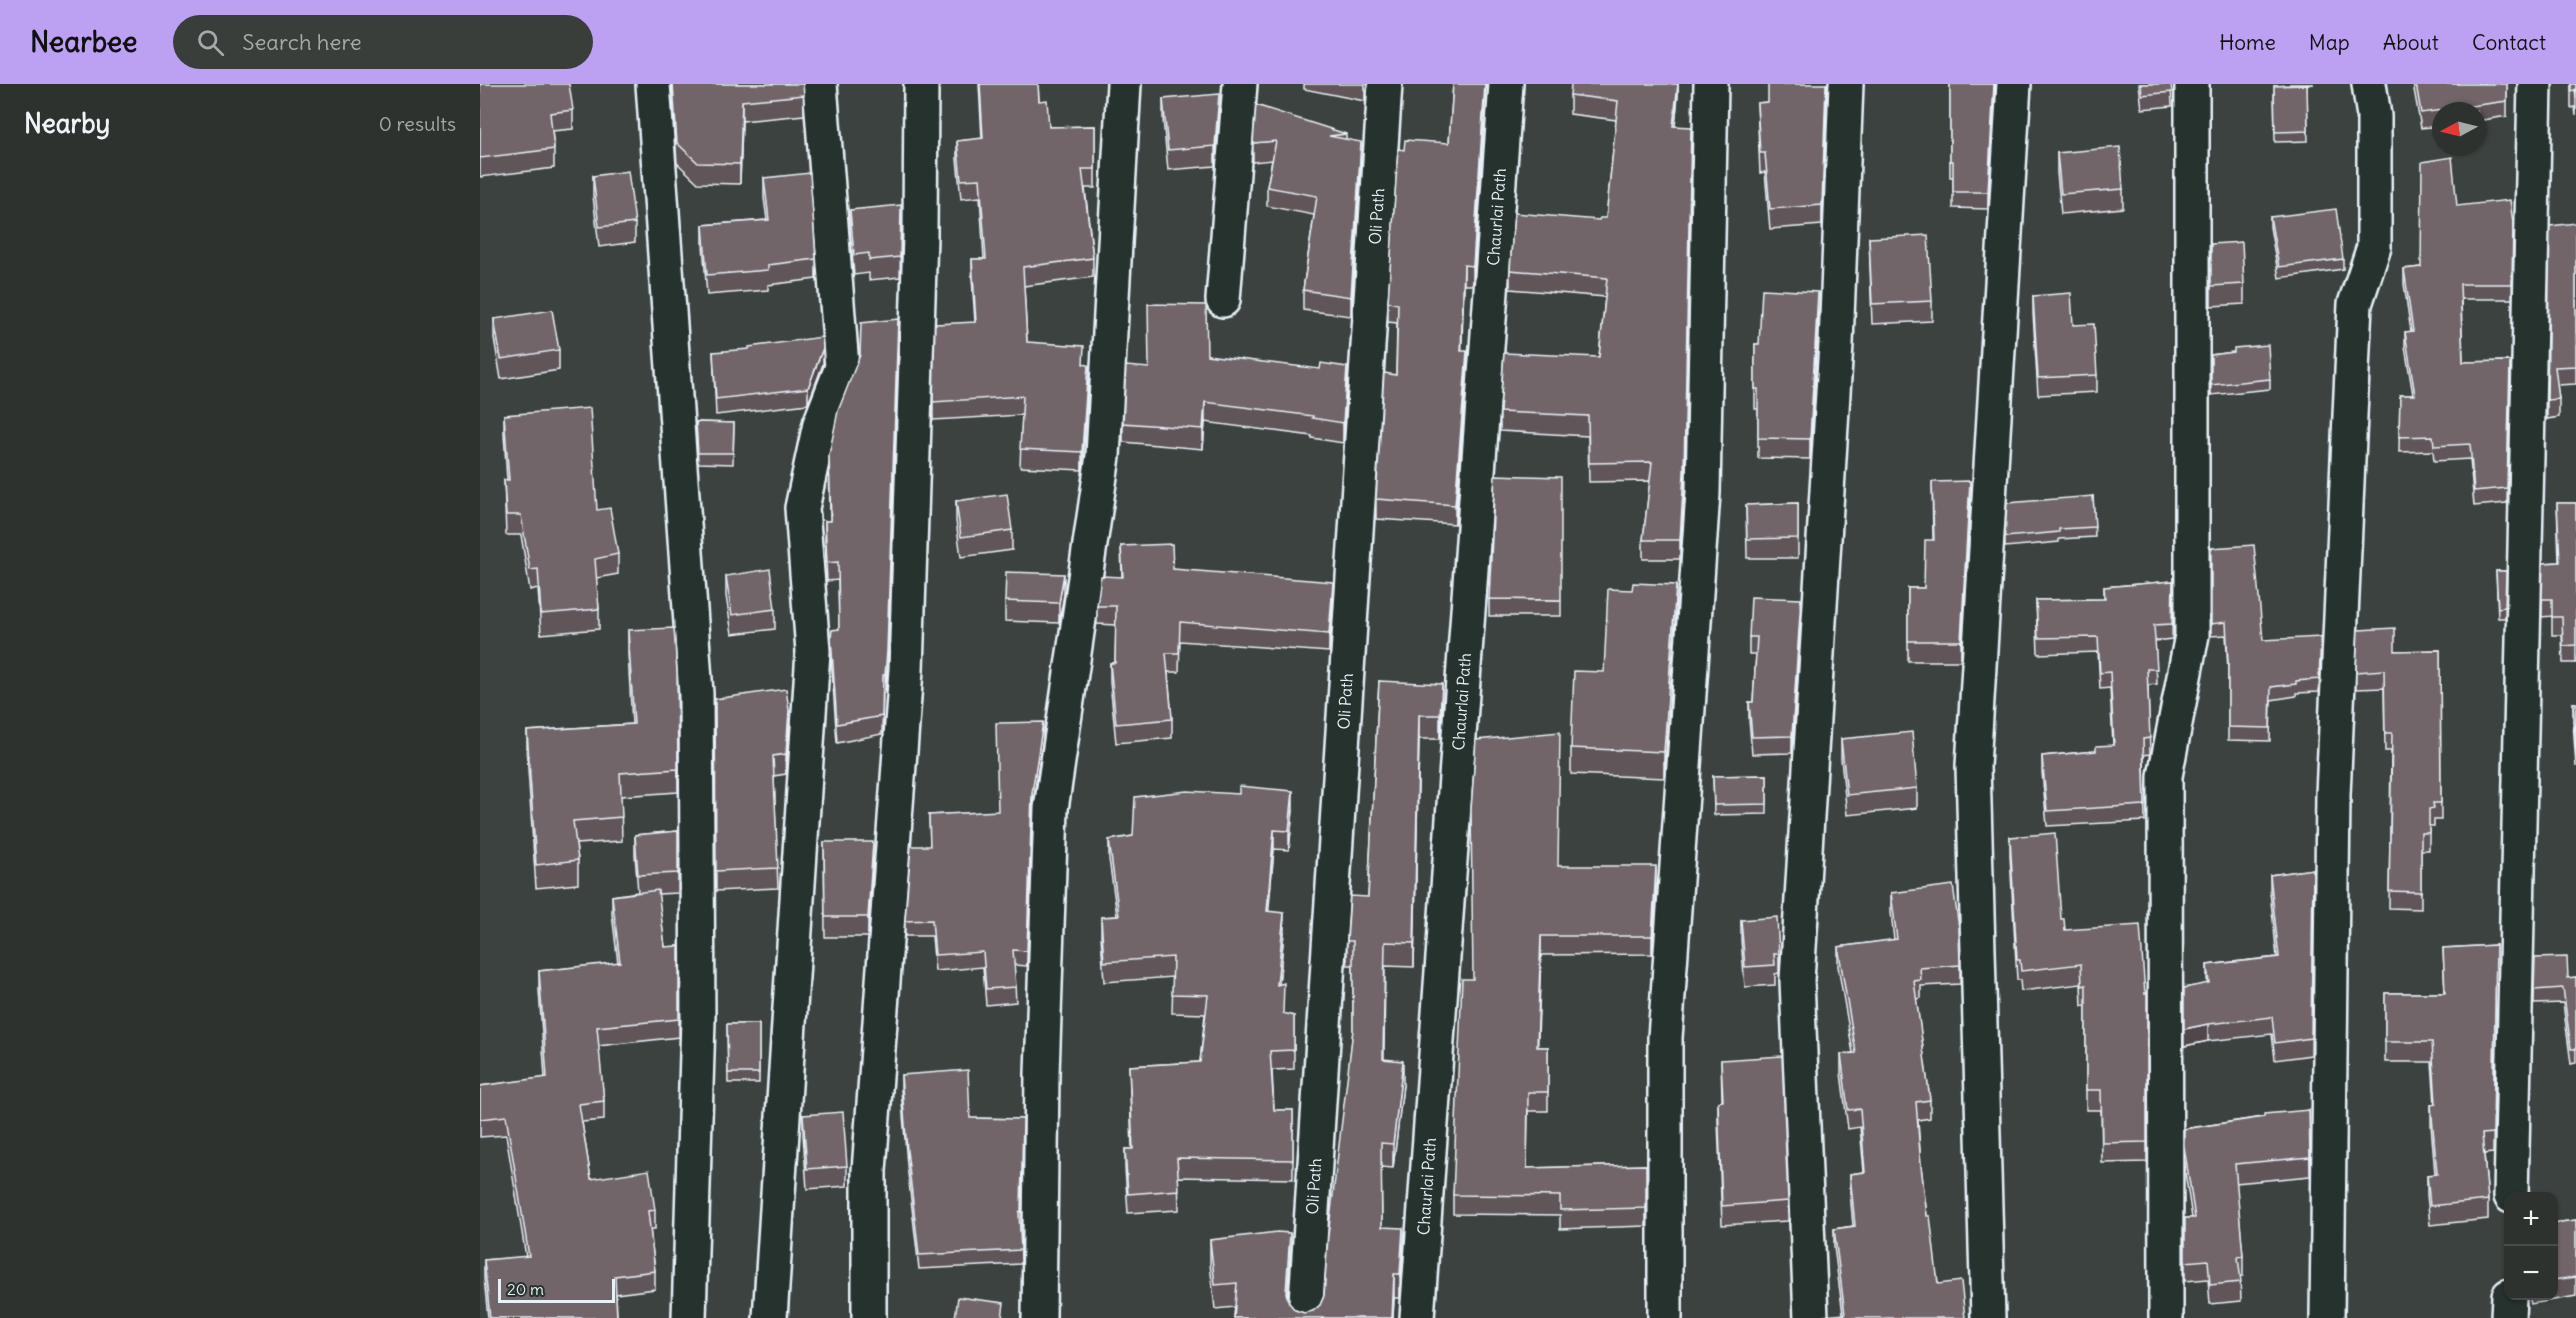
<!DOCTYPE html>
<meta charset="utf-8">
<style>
:root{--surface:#2d322f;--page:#393e3b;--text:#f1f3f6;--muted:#a7aaaa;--line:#484d4b;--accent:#bca0f2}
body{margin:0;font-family:Delius,sans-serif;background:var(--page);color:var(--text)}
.controls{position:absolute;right:18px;bottom:18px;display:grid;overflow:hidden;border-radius:12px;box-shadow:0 2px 4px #0004}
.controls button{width:54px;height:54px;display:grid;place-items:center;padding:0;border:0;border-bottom:2px solid var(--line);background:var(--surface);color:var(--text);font:30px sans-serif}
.compass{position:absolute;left:1952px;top:18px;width:54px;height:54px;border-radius:50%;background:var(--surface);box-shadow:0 2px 4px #0004;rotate:263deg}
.scale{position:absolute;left:18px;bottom:15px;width:117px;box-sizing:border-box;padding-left:6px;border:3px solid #e8f1f8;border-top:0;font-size:16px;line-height:21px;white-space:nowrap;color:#e8f1f8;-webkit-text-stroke:4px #26332d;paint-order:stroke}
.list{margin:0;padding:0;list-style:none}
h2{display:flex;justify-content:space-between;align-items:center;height:78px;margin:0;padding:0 24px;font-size:26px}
h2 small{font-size:20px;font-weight:400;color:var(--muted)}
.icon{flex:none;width:33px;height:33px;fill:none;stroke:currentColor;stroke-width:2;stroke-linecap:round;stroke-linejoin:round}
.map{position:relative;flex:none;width:2096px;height:1234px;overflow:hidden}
header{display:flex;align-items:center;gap:36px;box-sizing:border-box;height:84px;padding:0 30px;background:var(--accent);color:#111}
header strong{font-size:28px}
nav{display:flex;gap:33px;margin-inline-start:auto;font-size:21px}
.search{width:420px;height:54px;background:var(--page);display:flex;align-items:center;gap:15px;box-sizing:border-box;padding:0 21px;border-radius:33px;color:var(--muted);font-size:22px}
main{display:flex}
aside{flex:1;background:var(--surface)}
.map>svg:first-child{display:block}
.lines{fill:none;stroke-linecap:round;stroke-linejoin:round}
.minor-casing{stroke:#e8f1f8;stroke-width:38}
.minor{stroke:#26332d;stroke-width:33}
.wall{fill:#61575a;stroke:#e8f1f8;stroke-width:1.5}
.shaded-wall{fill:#4f474a;stroke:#e8f1f8;stroke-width:1.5}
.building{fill:#716569;stroke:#e8f1f8;stroke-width:1.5}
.labels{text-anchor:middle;stroke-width:6;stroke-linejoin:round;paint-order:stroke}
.street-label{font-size:16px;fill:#e8f1f8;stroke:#26332d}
</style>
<header>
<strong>Nearbee</strong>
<div class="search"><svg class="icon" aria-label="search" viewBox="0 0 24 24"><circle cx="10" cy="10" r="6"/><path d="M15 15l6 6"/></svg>Search here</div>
<nav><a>Home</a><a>Map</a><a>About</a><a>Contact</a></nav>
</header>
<main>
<aside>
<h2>Nearby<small>0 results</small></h2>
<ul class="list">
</ul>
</aside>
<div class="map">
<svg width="2096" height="1234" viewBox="0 0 2096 1234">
<rect width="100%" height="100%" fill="#3c423f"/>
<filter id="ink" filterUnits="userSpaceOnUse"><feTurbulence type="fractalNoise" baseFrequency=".0167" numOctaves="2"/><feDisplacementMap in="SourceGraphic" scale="12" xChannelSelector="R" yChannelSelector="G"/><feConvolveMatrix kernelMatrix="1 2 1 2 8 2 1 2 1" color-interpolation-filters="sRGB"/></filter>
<g filter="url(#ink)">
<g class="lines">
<defs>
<g id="minor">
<path d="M173 0 216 610 218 936 209 1234"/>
<path d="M743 216 760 0"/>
<path d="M2031 1112 2055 0"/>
<path d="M290 1234 333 567 322 424 340 340 362 283 340 0"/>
<path d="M389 1234V1087L426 586 440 152 441 0"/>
<path d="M559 1234 562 990 571 725 623 372 644 0"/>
<path id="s1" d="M825 1234 905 0"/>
<path id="s2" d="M937 1234 1026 0"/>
<path d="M1185 1234V954L1223 409 1231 0"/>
<path d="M1331 1234 1317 896 1356 260 1366 0"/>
<path d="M1508 1234 1493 682 1534 0"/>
<path d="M1686 1234 1685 692 1712 551V0"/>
<path d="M1847 1234 1853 711 1875 220 1894 163V32L1889 0"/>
<path d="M2028 1234 2029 1212"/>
</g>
</defs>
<use href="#minor" class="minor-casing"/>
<use href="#minor" class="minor"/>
</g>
<g class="wall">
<path d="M0 0 93 26V45L72 47 74 65V84L0 93Z"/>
<path d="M192 0H323L324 31 262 37 260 100 218 99 197 79Z"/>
<path d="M499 0H558L559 17 569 43 615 42V104H605L613 174V193L544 202 547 258 604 280 608 299 602 386 540 383 542 331 453 336V318L495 238 492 194V175H504L500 113 481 115 477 75V57L502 55Z"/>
<path d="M824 0H888L885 17 824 5Z"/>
<path d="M973 0H1006L993 201H984L981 267 987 286 975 440 896 435V415L916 291 917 239 908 238V218L924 66 969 59Z"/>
<path d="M1198 0V11L1195 42 1204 408 1200 475H1163V456L1170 397 1109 398 1108 352 1020 347V328L1119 273 1125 213 1030 205V186L1119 136 1126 134 1136 36 1090 30V11Z"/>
<path d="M1347 0 1342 141 1290 145 1285 88 1280 89 1277 19 1288 18Z"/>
<path d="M1470 0H1515L1508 125 1473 124V93H1470Z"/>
<path d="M1659 0H1691L1692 22 1662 25Z"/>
<path d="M1810 0H1834L1825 1H1827L1828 57 1795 58 1794 2 1810 1Z"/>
<path d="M1933 0H2027V32L1997 37V27H1961V42L1941 44Z"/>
<path d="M2091 0H2096V32L2095 23 2091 24Z"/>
<path d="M683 15 739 30 735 82 688 86 683 35Z"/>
<path d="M866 50V55L881 77 871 232 823 226V206L834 131 787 122V103L792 76 773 78V59Z"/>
<path d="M1577 69 1643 105V124L1581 130 1577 89Z"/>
<path d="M113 92 155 139V158L119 163 113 112Z"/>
<path d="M284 94 336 175V195L288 201V206L227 211 223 161V141L287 136 284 114Z"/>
<path d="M1977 122 2033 139 2032 215H1981L1983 278 2030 277 2027 419 1994 422 1990 375 1954 377 1953 367 1919 368 1920 311H1933L1925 263V248H1931L1924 200V185L1941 183Z"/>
<path d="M370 126 421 141 420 193 389 196V189L374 191 370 146Z"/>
<path d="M1790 133 1863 175V185L1799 194 1790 143Z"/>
<path d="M2096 139V300L2077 301 2079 315V333L2067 335V316Z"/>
<path d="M1389 154 1452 217V237L1392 240Z"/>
<path d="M1731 160 1764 200V220L1731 222Z"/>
<path d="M1553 212 1593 241 1617 291V308L1558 311 1553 229Z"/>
<path d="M1338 228 1330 375 1278 374V325H1275V260H1279Z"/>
<path d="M14 235 79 266V286L21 295 14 254Z"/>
<path d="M418 253 407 585 405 609H403L402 650 357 659 351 572V553L359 545 358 496 347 497 345 456V437H350L349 371Z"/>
<path d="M233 268 343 280 328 320 236 331Z"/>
<path d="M1754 268 1790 295V305L1731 311V271Z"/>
<path d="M727 271 867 303 863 359 832 354V352L725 338 723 365 643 358V339L669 284Z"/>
<path d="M24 331 117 426 138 470V490L116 494 119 525V545L61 550 58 504 50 506 41 451H26L24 396H27L24 350Z"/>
<path d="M216 338 254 339 253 380 218 379Z"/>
<path d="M1452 398 1490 416 1481 577H1428V504H1444L1453 456Z"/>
<path d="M1613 412 1615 453 1579 455V458L1525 463V453Z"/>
<path d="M476 417 532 446V466L481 473 476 437Z"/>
<path d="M1318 419V474H1267L1266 421Z"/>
<path d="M2077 419H2096V579H2083L2082 551H2072V532L2062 533 2063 479 2079 478Z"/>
<path d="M641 462 693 485 853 517 849 568 700 557 699 588H688L692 635V654L636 659 630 598V579H635L636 541 617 540V522L642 493Z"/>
<path d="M1731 464 1783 556 1841 566 1839 608 1816 609V612L1791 616 1790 657 1748 656V587L1746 551 1731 552Z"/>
<path d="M2016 487H2026L2025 534H2018Z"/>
<path d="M246 492 295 525V545L252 550 246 512Z"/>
<path d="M1693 497 1692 555 1675 557 1677 600 1668 601 1670 670 1664 671 1665 737 1567 742 1562 688V672L1616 667 1633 661 1630 604 1620 605 1618 568 1558 570 1556 516 1624 515V503Z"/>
<path d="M584 510 579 539 525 537V517Z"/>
<path d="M1009 515 1081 516V532H1009Z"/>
<path d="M1196 526 1184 694 1091 690V664Z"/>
<path d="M1321 532 1312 669 1272 670 1269 636V618H1273L1276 570H1269V553Z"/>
<path d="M148 546 197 588 198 708 141 712 142 757 96 760 98 776V800L56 804 47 670V647L152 640 148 570Z"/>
<path d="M1960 566 1961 736H1954V742H1949V766H1941V825L1909 824 1911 667H1905L1904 604 1876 605V588L1915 567Z"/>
<path d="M899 597 962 624 960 655H939L934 883 905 882 904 975 923 1001 913 1084 901 1083 902 1143 923 1168 920 1214H914L913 1234H754L755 1223 735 1225 730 1180V1156L810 1173 807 1214 809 1219 815 1226 824 1229 833 1227 840 1221 844 1212 873 946V881H867V857L888 813Z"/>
<path d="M235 615 309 646 306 690 294 692 298 804 236 807Z"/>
<path d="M2093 619H2096V683L2093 638Z"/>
<path d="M563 653 552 724 547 882 534 881 536 918 506 921 503 883 455 887 452 852H425V837L450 762 449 731 518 728Z"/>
<path d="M1361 655 1437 704V724L1367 731 1361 675Z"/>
<path d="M1287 691V730L1234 731 1233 692Z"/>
<path d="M813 726 809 766 794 765 788 828 804 848 799 901 803 930 814 932V985L792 986 794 1026H813V1095L698 1093 699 1126 648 1129 645 1084V1065H652L649 982 720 978 725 930 692 929 693 893 624 898 621 852V833L637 832 629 775V756Z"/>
<path d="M198 747V809L178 810 185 863 199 862V953L118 962 124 1017V1036L102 1038 111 1095 175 1126V1145H170L175 1187V1205L136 1210 137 1234H8L4 1194V1176L46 1173 26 1051 0 1053V1002L65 994 59 906V887L138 879 132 830V812L158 808 155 771V751Z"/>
<path d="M1530 753 1581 835 1585 846 1665 910 1667 909V1078L1622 1079 1621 1026H1606V921L1602 922 1601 900 1541 907 1540 896H1537L1530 772Z"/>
<path d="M344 758 393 778 388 853H345Z"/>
<path d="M1078 782 1176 800 1172 870 1061 871 1057 963H1068V1027H1048L1047 1084 1166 1081V1142L1080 1145V1131L973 1130V1111L993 895Z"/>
<path d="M1833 785 1831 971 1795 976 1792 950 1728 957 1704 962V904L1727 900V881L1797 873 1790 808V791Z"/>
<path d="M1411 809 1480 881V900L1441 902V914L1436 915 1450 1016V1034L1438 1036 1441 1082 1447 1132 1458 1200 1363 1230 1354 1163V1145L1373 1142 1370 1108V1090L1384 1088 1380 1043 1368 1045 1361 989V970L1373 969 1358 882V863L1414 856 1411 828Z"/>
<path d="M1261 836 1299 870V889L1295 890V901L1265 903 1261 856Z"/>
<path d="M2016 861 2013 1069 2004 1070 2008 1116V1135L1950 1141 1947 1111V1091L1955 1090 1951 1041V1021H1955L1952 978H1905V909H1965L1963 864Z"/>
<path d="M2055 874 2088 894 2096 893V979L2091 980 2083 919 2054 920Z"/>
<path d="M247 940H279V999H248Z"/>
<path d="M1241 976 1308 1117V1137L1242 1141 1238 1037V1018L1242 1017Z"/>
<path d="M421 991 490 1034 543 1035 541 1142H540L541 1180 439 1185 427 1081 421 1006Z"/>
<path d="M1829 1026 1830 1092 1756 1099 1763 1172V1192H1760L1761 1217 1730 1220 1728 1195 1705 1197V1134H1712L1704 1081V1045Z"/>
<path d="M323 1031 367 1082V1102L327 1105 323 1051Z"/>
<path d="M2096 1136V1212L2051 1220 2049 1212H2073V1139Z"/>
</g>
<g class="shaded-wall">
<path d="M885 0H888L885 17Z"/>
<path d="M1005 0H1006L993 201V182Z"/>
<path d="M1198 0V11L1193 61V42Z"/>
<path d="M1346 0H1347L1342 141V121Z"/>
<path d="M1514 0H1515L1508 125V108Z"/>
<path d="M739 10V30L735 82V62Z"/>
<path d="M262 17V37L260 100V80Z"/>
<path d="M881 58V77L871 232V213Z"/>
<path d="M1211 63 1204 408 1200 475V456Z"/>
<path d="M984 181V201L981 286V267Z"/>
<path d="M1338 208V228L1330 375V355Z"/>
<path d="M418 235 407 585 405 609V591Z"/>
<path d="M343 264V280L328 320V304Z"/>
<path d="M987 267V286L975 440V421Z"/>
<path d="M608 281V299L602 386V368Z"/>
<path d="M867 283V303L863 359V339Z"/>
<path d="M725 318V338L723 365V345Z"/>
<path d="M1490 397V416L1481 577V557Z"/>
<path d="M584 490V510L579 539V519Z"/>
<path d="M853 498V517L849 568V550Z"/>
<path d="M1196 501V526L1184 694V668Z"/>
<path d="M1321 515V532L1312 669V652Z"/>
<path d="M962 600V624L960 655V631Z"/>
<path d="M309 626V646L306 690V670Z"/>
<path d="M939 631V655L934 883V859Z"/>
<path d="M563 638V653L552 724 547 882 552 709Z"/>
<path d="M813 707V726L809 766V747Z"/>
<path d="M794 746V765L787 846V827Z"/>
<path d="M393 758V778L388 853V833Z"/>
<path d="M1176 782V800L1172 870V852Z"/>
<path d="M804 829V848L797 920V901Z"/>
<path d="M1061 852V871L1057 982V963Z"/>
<path d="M1728 940V957L1704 962V945Z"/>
<path d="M923 977V1001L913 1084V1060Z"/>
<path d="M923 1144V1168L920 1214V1190Z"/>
<path d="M810 1149V1173L806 1233V1209Z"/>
<path d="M914 1190V1214L913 1234H912Z"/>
</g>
<g class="building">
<path d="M0 0H89L93 26 70 29 74 65 0 74Z"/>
<path d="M193 0H323L324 11 262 17 260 80 218 79 197 59Z"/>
<path d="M500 0H558L559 17 567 16 569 43 615 42V85H602L613 174 543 183 547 258 604 262 603 280 608 281 602 368 540 365 543 312 453 318 455 240 496 238 492 175H506L500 95 481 96 477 57 503 54Z"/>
<path d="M973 0H1005L993 182 984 181 981 267H987L975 421 896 415 904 289 916 291 918 220 908 218 918 65 924 66 925 56 969 59Z"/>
<path d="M1091 0H1198L1193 42 1211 43 1204 389 1200 456H1163L1172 378 1109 379 1108 332 1020 328 1024 269 1119 273 1127 194 1030 186 1034 129 1119 136 1120 134H1126L1138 17 1090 11Z"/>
<path d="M1288 0H1346L1342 121 1290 125 1285 69H1280L1277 19 1288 18Z"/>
<path d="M1470 0H1514L1508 108H1473V77H1470Z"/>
<path d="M1661 0H1691L1692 8 1662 11Z"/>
<path d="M1936 0H2027V17L1941 29Z"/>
<path d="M2091 0H2096V15L2095 6 2091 7Z"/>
<path d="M1827 1 1828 47 1795 48 1794 2Z"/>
<path d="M739 10 735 62 688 66 683 15Z"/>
<path d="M776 21 866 50 849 52 881 58 871 213 823 206 837 112 787 103 796 57 773 59Z"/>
<path d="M1640 63 1643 105 1581 110 1577 69Z"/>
<path d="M1972 73 1977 122 2030 116 2033 139 2032 200H1980L1983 278 2030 277 2027 404 1994 407 1990 360 1954 362 1953 352 1919 353 1920 311H1935L1925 248 1933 247 1924 185 1941 183 1942 78Z"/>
<path d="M148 87 155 139 119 143 113 92Z"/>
<path d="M330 89 336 175 288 181V186L227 191 223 141 289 136 284 94Z"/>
<path d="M421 121 420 173 389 176V169L374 171 370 126Z"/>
<path d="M1856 125 1863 175 1799 183 1790 133Z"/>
<path d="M2096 139V282L2075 283 2079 315 2067 316 2070 142Z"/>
<path d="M1448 151 1452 217 1392 220 1389 154Z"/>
<path d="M1762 158 1764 200 1731 202V160Z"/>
<path d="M1282 205 1338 208 1330 355 1278 354V305H1275V260H1279Z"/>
<path d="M1591 209 1593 241 1614 240 1617 291 1558 294 1553 212Z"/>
<path d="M668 220 726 221 727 271 840 285 841 279 867 283 863 339 832 334 833 332 725 318 723 345 643 339 646 282 669 284Z"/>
<path d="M72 226 79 266 21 275 14 235Z"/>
<path d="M418 235 407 567 405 591H403L402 632 357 640 351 553 352 546 359 545 358 478 347 479 345 437H351L349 371 358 327 380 271 381 239Z"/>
<path d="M342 253 343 264 328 304 236 315 233 268 269 265V263Z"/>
<path d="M1788 261 1790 295 1731 301V271L1754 268V264Z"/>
<path d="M110 324 117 426 130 424 138 470 115 475 119 525 61 530 58 485 50 486 41 431H26L24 396H29L24 331Z"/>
<path d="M216 338 254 339 253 369H218Z"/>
<path d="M1015 391 1081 393V516L1009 515Z"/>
<path d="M1490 397 1481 557H1428V504H1444L1445 456H1454L1452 398Z"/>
<path d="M527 410 532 446 481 453 476 417Z"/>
<path d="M1613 412 1615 443 1579 445V448L1525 453 1527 419Z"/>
<path d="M1318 419V454L1267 455 1266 421Z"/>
<path d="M2077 419H2096V561L2083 562 2082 533H2072V515H2062L2063 479 2080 478Z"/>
<path d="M692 460 693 485 853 498 849 550 700 538 699 569H686L692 635 636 640 630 579H635L636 522H617L621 492 643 493 641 462Z"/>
<path d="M1774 461 1783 556 1841 553 1839 595 1816 597V600L1791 603 1790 644 1748 643V577L1746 538 1731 540V464Z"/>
<path d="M290 485 295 525 252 531 246 492Z"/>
<path d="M2016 487H2026L2025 523 2018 524Z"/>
<path d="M526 488 584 490 579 519 525 517Z"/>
<path d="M1693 497 1692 540 1674 541 1677 585H1667L1670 654 1663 655 1665 721 1567 727 1562 672 1616 667V662L1634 661 1630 588 1620 589 1618 553 1558 554 1556 516 1625 515 1624 503Z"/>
<path d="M1153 499 1196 501 1184 668 1091 664 1094 587 1124 588 1128 505 1152 506Z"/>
<path d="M1271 513 1321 515 1312 652 1272 653 1269 618H1273L1277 553H1269Z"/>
<path d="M194 544 197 588 198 685 140 689 142 733 93 737 98 776 56 781 47 647 154 640 148 546Z"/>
<path d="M1915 544V567L1960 566 1961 719H1953L1954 724 1949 725V749H1941V808L1909 807 1912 649H1905L1904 586 1876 588 1878 546Z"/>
<path d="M899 597 962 600 960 631H939L934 859 905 858 903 975 923 977 913 1060 901 1059 902 1143 923 1144 920 1190H914L912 1234H754L757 1199 735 1201 730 1156 797 1148 810 1149 806 1209 809 1219 815 1226 824 1229 833 1227 840 1221 844 1212 848 1152 873 946V857H867L870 812 888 813Z"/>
<path d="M306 605 309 626 306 670 293 672 298 784 236 787 235 615Z"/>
<path d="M2093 619H2096V664Z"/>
<path d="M563 638 552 709 547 867 533 866 536 903 506 905 503 868 455 871 452 836 425 837 431 762H450L449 731 518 727 516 639Z"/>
<path d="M1080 648 1078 782H1176L1172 852H1061L1057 963H1068V1008H1048L1047 1084 1166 1081V1124L1080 1126V1112L973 1111 982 895H993L991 726 996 656Z"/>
<path d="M1432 648 1437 704 1367 711 1361 655Z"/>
<path d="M1287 691V720L1234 721 1233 692Z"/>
<path d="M759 702 813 707 809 747 794 746 787 827 804 829 797 901 804 899 803 929 814 932V966L790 967 794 1026H813V1076L697 1074 699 1106 648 1110 645 1065H653L649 982 720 978 728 911 692 910 693 873 624 878 621 833 639 832 629 756 653 752 655 713 707 707 759 710Z"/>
<path d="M198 747V789L158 791 155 751Z"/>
<path d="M1575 749 1581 835H1584L1585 846 1660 841 1665 910 1667 909V1058L1622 1059 1621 1006H1606V901L1602 902 1601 880 1541 887 1540 876H1537L1530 753Z"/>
<path d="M344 758H393L388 833H345Z"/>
<path d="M1833 785 1831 954 1795 959 1792 933 1728 940 1704 945V904L1729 899 1727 881 1799 873 1790 791Z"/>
<path d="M1473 801 1479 844 1480 881 1440 884 1441 896 1434 897 1450 1016 1436 1018 1441 1082 1447 1132H1450L1458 1200 1481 1197 1485 1234H1344V1232L1365 1230 1354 1145 1375 1142 1370 1090 1385 1088 1380 1025 1368 1026 1361 970 1376 969 1358 863 1417 855 1411 809Z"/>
<path d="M178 806 185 863 199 862V935L117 943 124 1017 99 1020 111 1095 169 1086 175 1126 168 1127 175 1187 135 1192 137 1234H10L4 1176 49 1172 26 1032 0 1035V1002L67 993 59 887 140 878 132 812Z"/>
<path d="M1297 833 1299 870H1294L1295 881 1265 883 1261 836Z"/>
<path d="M2016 861 2013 1049 2002 1050 2008 1116 1950 1122 1947 1091 1957 1090 1951 1021 1956 1020 1952 958H1905V909H1965L1963 864Z"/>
<path d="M2087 873 2088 894 2096 893V965H2091L2083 904 2054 906 2055 874Z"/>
<path d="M247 940H279V989H248Z"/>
<path d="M1302 972 1308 1117 1242 1122 1238 1018 1243 1017 1241 976Z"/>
<path d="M488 986 490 1034 543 1035 541 1127 539 1128 541 1166 439 1171 427 1066 421 991Z"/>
<path d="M1829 1026 1830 1073 1755 1080 1763 1172 1758 1173 1761 1198 1730 1201 1728 1176 1705 1178V1134H1715L1704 1062V1045L1784 1033V1030Z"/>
<path d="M363 1028 367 1082 327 1085 323 1031Z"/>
<path d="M2096 1136V1193L2073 1196V1139Z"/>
<path d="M478 1213 524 1219 522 1234H475Z"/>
</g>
</g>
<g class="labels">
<g class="street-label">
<text dy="6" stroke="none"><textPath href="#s1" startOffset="1104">Oli Path</textPath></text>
<text dy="6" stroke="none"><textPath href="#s2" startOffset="1104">Chaurlai Path</textPath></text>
<text dy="6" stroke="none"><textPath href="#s1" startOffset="618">Oli Path</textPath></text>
<text dy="6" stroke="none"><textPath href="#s2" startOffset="618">Chaurlai Path</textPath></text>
<text dy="6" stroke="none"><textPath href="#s1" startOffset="132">Oli Path</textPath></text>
<text dy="6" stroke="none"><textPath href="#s2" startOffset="132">Chaurlai Path</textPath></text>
</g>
</g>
</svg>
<div class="controls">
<button>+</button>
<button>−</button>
</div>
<svg class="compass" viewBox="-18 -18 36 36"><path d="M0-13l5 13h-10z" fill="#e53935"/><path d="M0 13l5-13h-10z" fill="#a7aaaa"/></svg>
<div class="scale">20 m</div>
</div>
</main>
